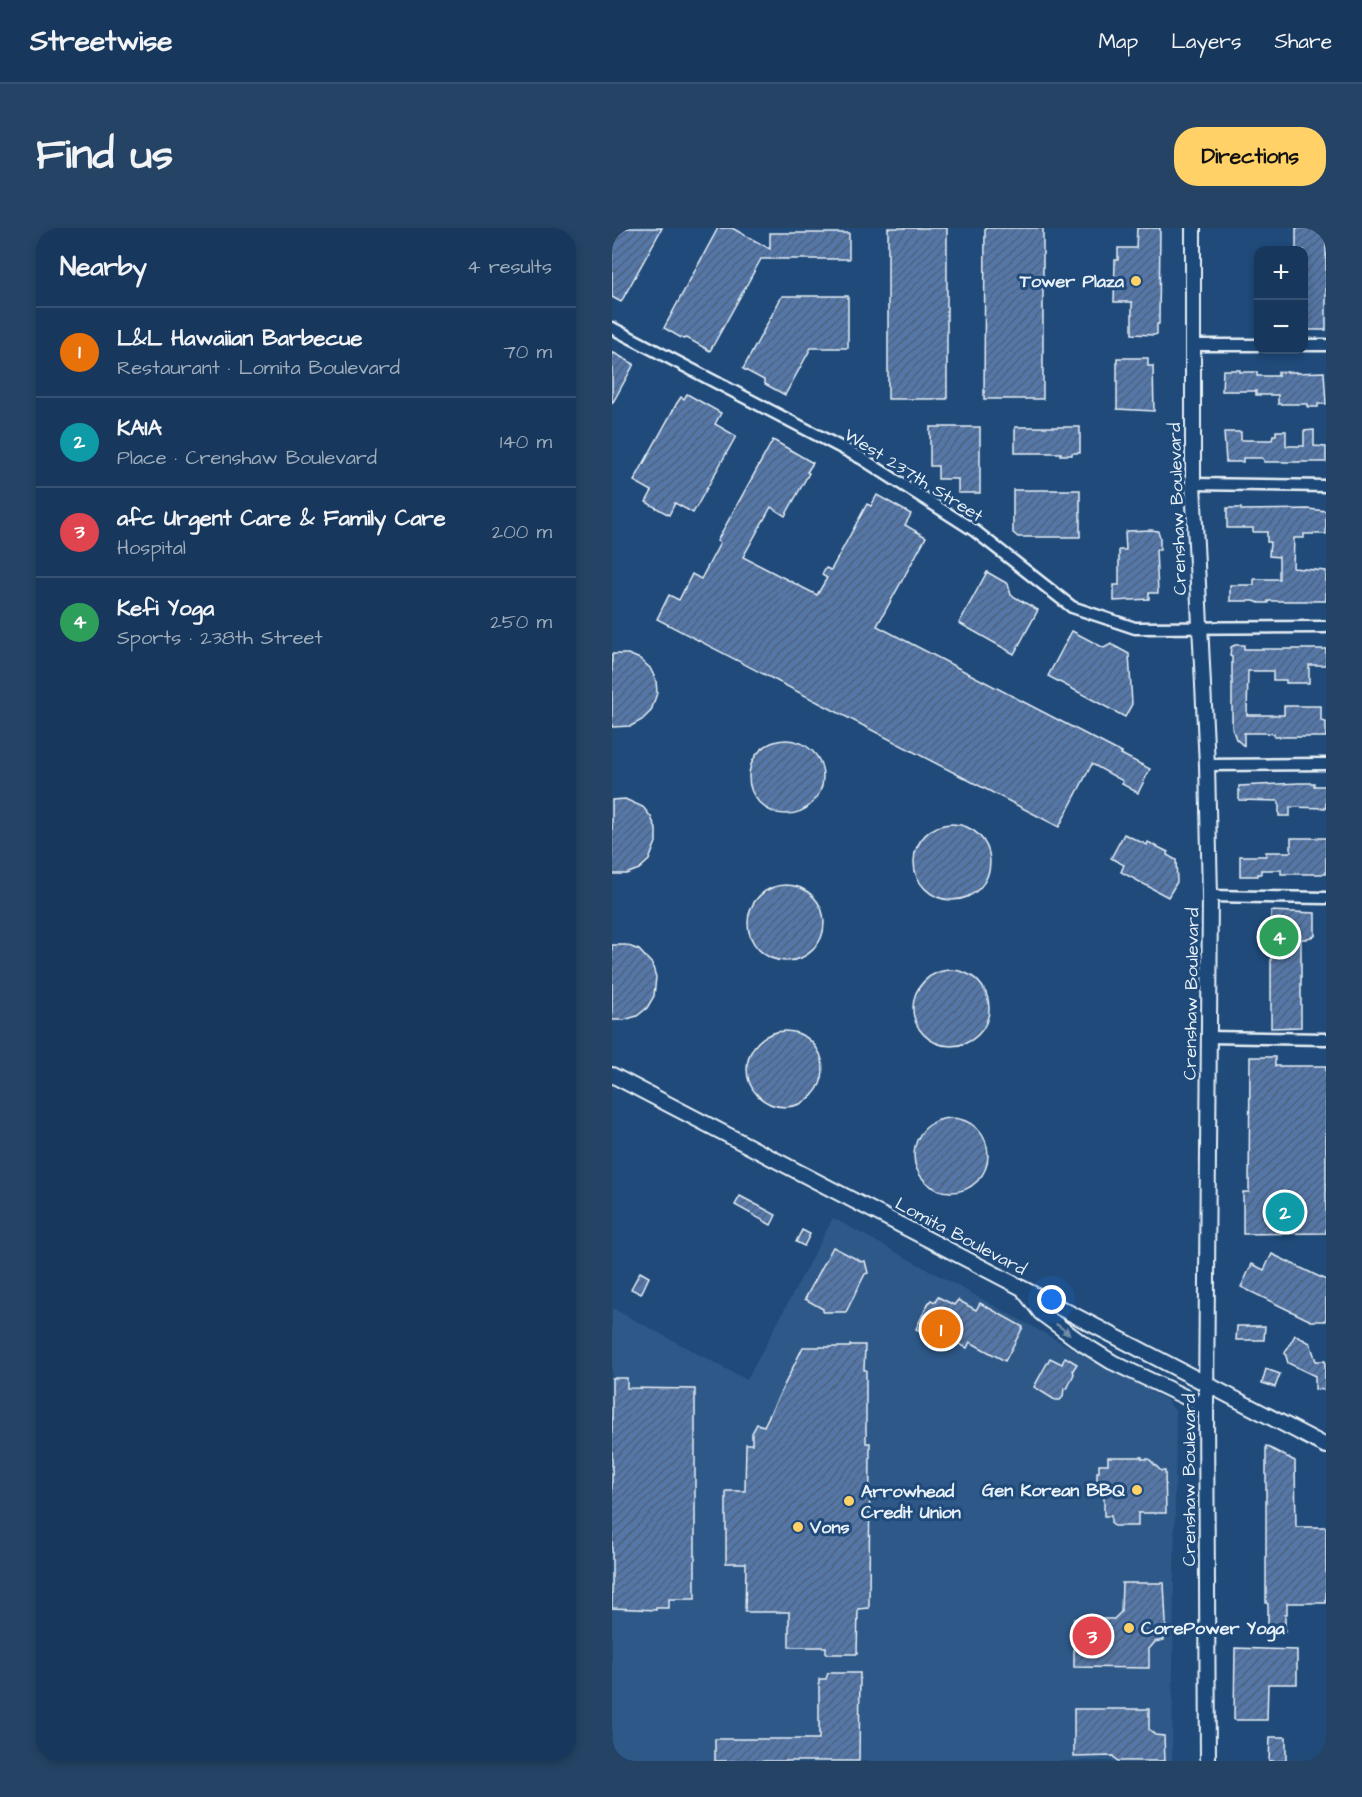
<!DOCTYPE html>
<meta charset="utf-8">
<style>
:root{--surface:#17385c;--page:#244365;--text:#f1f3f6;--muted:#9eacbb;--line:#365272;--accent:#ffd166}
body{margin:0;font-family:"Architects Daughter",sans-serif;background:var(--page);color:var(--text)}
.controls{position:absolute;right:18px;top:18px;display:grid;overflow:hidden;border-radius:12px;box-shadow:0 3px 9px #0003}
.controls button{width:54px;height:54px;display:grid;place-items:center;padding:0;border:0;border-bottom:2px solid var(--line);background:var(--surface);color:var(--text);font:30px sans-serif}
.you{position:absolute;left:440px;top:1072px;width:21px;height:21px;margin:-15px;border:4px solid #fff;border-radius:50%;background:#1a73e8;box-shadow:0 0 0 9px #1a73e833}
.badge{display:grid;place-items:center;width:39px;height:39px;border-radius:50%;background:var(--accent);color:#fff;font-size:20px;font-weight:700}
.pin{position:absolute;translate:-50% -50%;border:3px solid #fff;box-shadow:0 2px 6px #0006}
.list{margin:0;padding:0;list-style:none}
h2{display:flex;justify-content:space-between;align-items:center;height:78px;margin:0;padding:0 24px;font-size:26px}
h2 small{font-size:20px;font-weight:400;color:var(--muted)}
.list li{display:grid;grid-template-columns:39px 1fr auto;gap:18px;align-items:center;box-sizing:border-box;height:90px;padding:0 24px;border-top:2px solid var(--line)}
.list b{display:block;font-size:22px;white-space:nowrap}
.list p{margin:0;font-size:20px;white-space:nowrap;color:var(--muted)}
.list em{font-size:20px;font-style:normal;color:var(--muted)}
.map{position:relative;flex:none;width:714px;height:1533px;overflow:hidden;border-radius:24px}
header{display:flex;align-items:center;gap:36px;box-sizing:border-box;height:84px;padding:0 30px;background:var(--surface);border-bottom:2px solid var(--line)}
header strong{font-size:28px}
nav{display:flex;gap:33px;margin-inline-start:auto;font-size:21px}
.intro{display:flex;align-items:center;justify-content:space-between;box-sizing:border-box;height:144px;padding:0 36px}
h1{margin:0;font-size:42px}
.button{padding:15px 27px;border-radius:24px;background:var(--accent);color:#111;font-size:21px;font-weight:700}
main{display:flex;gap:36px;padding:0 36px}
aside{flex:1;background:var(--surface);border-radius:24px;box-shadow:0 3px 9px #0003}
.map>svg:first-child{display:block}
.built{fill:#2f5888}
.building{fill:url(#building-hatch);stroke:#e8f1f8;stroke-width:1.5}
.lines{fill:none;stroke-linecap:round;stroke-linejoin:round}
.minor-casing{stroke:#e8f1f8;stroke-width:15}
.major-casing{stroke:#e8f1f8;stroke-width:18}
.minor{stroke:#1f4a7a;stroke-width:10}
.major{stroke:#1f4a7a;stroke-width:14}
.oneway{fill:#6f8dac}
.poi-dot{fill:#ffd166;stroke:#1f4a7a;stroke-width:2}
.labels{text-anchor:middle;stroke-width:6;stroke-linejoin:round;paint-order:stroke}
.poi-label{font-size:18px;font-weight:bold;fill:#e8f1f8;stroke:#1f4a7a;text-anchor:start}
.street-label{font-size:18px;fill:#e8f1f8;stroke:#1f4a7a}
</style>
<header>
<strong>Streetwise</strong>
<nav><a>Map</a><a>Layers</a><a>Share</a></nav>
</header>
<div class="intro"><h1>Find us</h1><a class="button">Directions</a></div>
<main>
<aside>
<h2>Nearby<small>4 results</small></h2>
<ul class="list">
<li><span class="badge" style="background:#e8710a">1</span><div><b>L&amp;L Hawaiian Barbecue</b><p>Restaurant · Lomita Boulevard</p></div><em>70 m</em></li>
<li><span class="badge" style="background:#0f9aa8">2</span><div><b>KAIA</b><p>Place · Crenshaw Boulevard</p></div><em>140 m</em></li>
<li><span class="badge" style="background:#e0444e">3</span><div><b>afc Urgent Care &amp; Family Care</b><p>Hospital</p></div><em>200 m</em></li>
<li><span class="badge" style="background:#2e9e5b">4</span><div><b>Kefi Yoga</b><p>Sports · 238th Street</p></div><em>250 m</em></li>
</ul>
</aside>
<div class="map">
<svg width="714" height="1533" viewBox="0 0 714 1533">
<defs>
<pattern id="building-hatch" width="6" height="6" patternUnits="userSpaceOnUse" patternTransform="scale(1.5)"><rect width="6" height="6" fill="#5577a7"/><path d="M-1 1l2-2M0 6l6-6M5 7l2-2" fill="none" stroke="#4e627d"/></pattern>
</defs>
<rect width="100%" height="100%" fill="#1f4a7a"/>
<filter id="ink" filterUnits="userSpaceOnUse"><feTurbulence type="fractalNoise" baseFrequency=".0167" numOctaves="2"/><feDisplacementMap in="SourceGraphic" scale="12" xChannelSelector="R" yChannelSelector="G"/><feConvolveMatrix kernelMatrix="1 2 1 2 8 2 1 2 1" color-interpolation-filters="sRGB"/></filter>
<g filter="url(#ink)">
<path class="built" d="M221 990 555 1172 564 1184 560 1533H0V1080L135 1152Z"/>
<g class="building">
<path d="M0 0H50L9 74 0 69Z"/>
<path d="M106 0H120L158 21V5H237V31H149L98 123 75 110 71 111 52 100Z"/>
<rect x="276" y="0" width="59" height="171"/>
<path d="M373 0H431V171H372Z"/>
<path d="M525 0H548L547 96H545V106L542 107 520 106V74H502L503 32H506V20H524Z"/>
<path d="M684 0H714V102H692V22H684Z"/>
<path d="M170 68H236V120H199L173 167 153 156 152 152 131 141Z"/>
<path d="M0 124 22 136 0 176Z"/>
<path d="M505 130H536V138H541L542 183 505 181Z"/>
<path d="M611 142H628V144H645V148H666V144H684V145L712 144 714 176H706V179H696V176H666V167H644V163H610Z"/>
<path d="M75 166 109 185 103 196 124 208 81 285 63 275 57 287 34 274 40 263 22 253 65 175 69 169 72 171Z"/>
<path d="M318 199H368V265H346V251H326V238H318Z"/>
<path d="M403 199H468V225H460V227H448L449 225H403Z"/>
<path d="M702 202V218L714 219V234H652V232L650 230H631V234H614L612 204H629V212H660L661 207H664V203H674V218H692V203Z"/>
<path d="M161 212 201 235 195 244 197 245 173 288 159 279 131 329 205 367 215 350 210 347 214 340 219 342 255 276 259 278 265 267 299 286 293 297 314 309 265 398 510 525 509 526 538 541 526 565 510 556 511 553 480 536 447 599 45 391 57 367 67 372 80 346 89 351 108 315 105 313Z"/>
<path d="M401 262H468V309H406L401 305Z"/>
<path d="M615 280H629V282L696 281 714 283V306H692V310H682L681 340 714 343V373H656V375H647L642 373H618V357H642V351H667V329L657 328 658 314H655V304H641V300H615Z"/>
<path d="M539 302 546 303 548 309V322H544L546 365H537V371L502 373V357H507V322H514L513 305 515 303Z"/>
<path d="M375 344 396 356 399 367 426 382 402 426 347 395Z"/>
<path d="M460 403 492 420 499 416 517 426 520 476 513 489 436 448Z"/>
<path d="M623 417H632V421H714V437H697V455H674V452H661V443H636L635 487H672V478H709V493L714 494V509H662V506L654 505H632V518L624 511 620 500V429L618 428 619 419Z"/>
<path d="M0 426H16L28 431 38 440 44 452 45 465 39 483 30 492 19 498 0 499Z"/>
<circle cx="174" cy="549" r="37"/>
<path d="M687 555H702V558H714V580L678 579V588H667V574L666 573 627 572V558Z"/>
<path d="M13 571 31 579 39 589 44 601V614L37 632 27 641 14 646H0V572Z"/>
<circle cx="340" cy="634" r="38"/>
<path d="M512 606 535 617 536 614 556 624 555 627 564 632 565 654 556 669 509 644 512 637 499 630Z"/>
<path d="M679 610H714V646H669V642H649V646H646V648H628V628H654V624H679Z"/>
<circle cx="174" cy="695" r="38"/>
<path d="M659 683 703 685V708L695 710V711H689V799L659 800Z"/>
<path d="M0 717H14L27 722 40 736 44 749 42 768 35 780 25 788 12 792H0Z"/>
<circle cx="339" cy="780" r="38"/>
<circle cx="173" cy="841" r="38"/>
<path d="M638 829H663V838H714V1005L631 1006V964H637Z"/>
<circle cx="339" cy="927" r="37"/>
<path d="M128 968 164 987 159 997 123 977Z"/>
<path d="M190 1002 198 1006 192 1018 184 1014Z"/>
<path d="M221 1019 250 1034 253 1033 256 1045 253 1046 234 1084H211V1081L193 1071Z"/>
<path d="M660 1026 714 1052V1093H699L629 1059 640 1036 652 1042Z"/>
<path d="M28 1044 37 1049 29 1066 19 1061Z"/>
<path d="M326 1069 342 1077 346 1072 364 1082 368 1075 411 1099 393 1133 358 1114 355 1120 337 1111 334 1117 304 1101 317 1074 319 1072 323 1074Z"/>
<path d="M625 1098H653L652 1112H624Z"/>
<path d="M683 1107 698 1115 704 1133H713V1162L703 1161V1148L676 1135 673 1125Z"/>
<path d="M238 1117H253L252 1142H254V1215H258L257 1380 246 1381 245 1426H214V1419H177V1384H133L134 1335H114V1263H133L134 1216H140V1205L145 1196 152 1198 191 1119H238Z"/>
<path d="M453 1129 465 1136 461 1142 462 1146 455 1161 452 1160 451 1169 448 1172H443L422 1159 438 1130 450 1136Z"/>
<path d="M654 1141 668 1146 663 1159 650 1155Z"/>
<path d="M0 1150H15V1160L83 1161V1371H57V1380H44V1382L0 1380Z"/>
<path d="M654 1218 683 1233 684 1299H714V1375H675V1386H673V1404H656V1376L654 1375Z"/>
<path d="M496 1229H530V1231H537L549 1243H553L554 1285H526V1298H502L499 1295V1288H492V1258H485V1244H487V1236H496Z"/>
<path d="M510 1355H552L554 1395 552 1412 543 1414 537 1421V1440L462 1439V1391H502L509 1384Z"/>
<path d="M623 1420 685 1422V1456H656L655 1492H622Z"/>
<path d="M216 1445H248L247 1533H103V1511H207V1451H214Z"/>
<path d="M462 1481H537V1501L543 1507 552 1508 553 1533H505L501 1528 462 1529Z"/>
<path d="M658 1509H674V1533H657Z"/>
</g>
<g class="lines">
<defs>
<g id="minor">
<path d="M0 100 249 230 363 303 460 379 523 400 714 399"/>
<path d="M580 117H646"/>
<path d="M692 117H714"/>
<path d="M581 256 714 258"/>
<path d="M595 537 714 536"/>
<path d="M598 668 714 670"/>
<path d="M597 809 714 811"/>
</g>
<g id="major">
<path d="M581 0V256L595 537 598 668 594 1179 596 1533"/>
<path d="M0 847 714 1218"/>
<path d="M413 1064 429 1085 471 1116 500 1134 594 1179"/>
</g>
</defs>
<use href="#minor" class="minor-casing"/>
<use href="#major" class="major-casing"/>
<use href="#minor" class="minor"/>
<use href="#major" class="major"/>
</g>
<defs><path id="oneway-solid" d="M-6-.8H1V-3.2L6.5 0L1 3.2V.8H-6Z" transform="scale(1.5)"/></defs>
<use class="oneway" href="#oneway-solid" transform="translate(451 1101) rotate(36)"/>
</g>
<g class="poi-dot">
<circle cx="524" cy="53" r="6"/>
<circle cx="525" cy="1262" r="6"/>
<circle cx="237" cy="1273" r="6"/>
<circle cx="186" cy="1299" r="6"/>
<circle cx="517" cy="1400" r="6"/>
</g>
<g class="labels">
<g class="poi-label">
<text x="512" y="59" text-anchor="end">Tower Plaza</text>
<text x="513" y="1268" text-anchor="end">Gen Korean BBQ</text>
<text x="249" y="1269">Arrowhead<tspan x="249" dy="21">Credit Union</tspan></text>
<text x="198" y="1305">Vons</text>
<text x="529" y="1406">CorePower Yoga</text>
</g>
<g class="street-label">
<text transform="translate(302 247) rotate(32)" y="6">West 237th Street</text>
<text transform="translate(565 281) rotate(-92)" y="6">Crenshaw Boulevard</text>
<text transform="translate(579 766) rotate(-89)" y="6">Crenshaw Boulevard</text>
<text transform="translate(349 1008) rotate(28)" y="6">Lomita Boulevard</text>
<text transform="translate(577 1252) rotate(-90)" y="6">Crenshaw Boulevard</text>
</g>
</g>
</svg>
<div class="controls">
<button>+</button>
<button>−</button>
</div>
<div class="you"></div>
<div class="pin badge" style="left:329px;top:1101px;background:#e8710a">1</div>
<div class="pin badge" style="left:673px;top:984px;background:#0f9aa8">2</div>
<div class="pin badge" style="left:480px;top:1408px;background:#e0444e">3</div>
<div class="pin badge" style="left:667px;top:709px;background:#2e9e5b">4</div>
</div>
</main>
